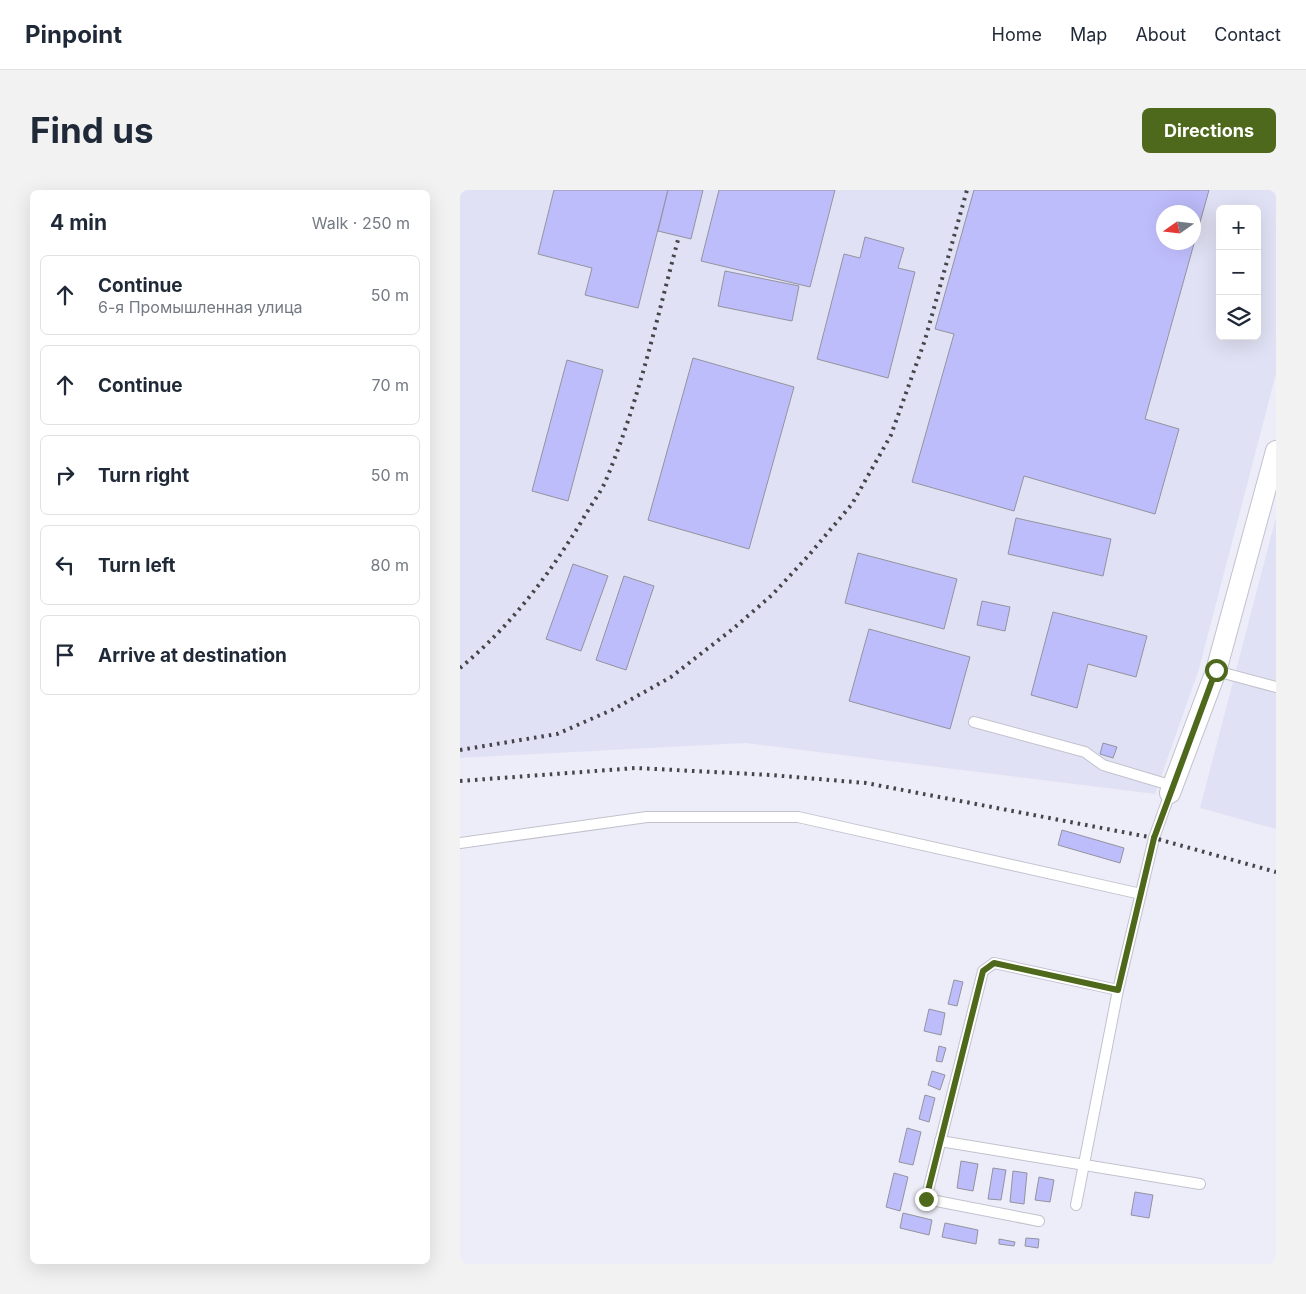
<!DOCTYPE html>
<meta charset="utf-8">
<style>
:root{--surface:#fff;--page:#f2f2f3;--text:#1f2937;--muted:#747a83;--line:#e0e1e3;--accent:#4e691c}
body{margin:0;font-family:Inter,sans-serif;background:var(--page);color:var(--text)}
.controls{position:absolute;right:15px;top:15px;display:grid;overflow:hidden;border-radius:8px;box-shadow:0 5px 20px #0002}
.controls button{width:45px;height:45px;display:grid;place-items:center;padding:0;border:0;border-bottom:1px solid var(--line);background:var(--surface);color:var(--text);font:25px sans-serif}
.compass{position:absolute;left:696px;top:15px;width:45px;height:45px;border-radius:50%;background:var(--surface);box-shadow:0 5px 20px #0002;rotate:256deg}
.stop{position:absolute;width:15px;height:15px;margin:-11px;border:4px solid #4e691c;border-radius:50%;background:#fff}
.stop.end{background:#4e691c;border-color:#fff;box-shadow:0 1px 5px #0008}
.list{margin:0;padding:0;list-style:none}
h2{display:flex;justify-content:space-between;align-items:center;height:65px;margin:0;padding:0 20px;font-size:21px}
h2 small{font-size:16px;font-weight:400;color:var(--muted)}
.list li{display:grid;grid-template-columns:32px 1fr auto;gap:15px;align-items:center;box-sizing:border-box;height:80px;margin:0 10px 10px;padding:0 10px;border:1px solid var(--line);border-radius:8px}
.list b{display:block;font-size:19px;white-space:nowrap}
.list p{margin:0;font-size:16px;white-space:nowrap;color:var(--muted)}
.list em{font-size:16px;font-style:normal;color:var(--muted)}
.icon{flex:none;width:28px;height:28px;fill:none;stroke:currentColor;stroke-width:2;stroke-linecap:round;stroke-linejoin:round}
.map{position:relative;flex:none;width:816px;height:1074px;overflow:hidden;border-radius:8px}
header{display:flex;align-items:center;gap:30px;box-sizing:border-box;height:70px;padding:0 25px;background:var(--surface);border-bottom:1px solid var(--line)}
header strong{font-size:24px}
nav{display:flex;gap:28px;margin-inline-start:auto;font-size:18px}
.intro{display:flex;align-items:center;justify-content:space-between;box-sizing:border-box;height:120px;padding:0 30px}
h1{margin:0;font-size:35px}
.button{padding:12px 22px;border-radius:8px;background:var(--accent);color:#fff;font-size:18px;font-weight:700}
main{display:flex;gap:30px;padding:0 30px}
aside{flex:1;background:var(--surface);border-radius:8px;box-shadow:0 5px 20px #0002}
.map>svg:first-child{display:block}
.built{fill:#e1e1f5;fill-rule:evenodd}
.building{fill:#bebdfb;stroke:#93939e;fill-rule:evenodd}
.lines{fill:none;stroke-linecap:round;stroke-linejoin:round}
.service-casing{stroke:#c2c2ce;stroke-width:12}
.minor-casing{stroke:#c2c2ce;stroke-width:22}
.service{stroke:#fff;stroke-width:10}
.minor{stroke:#fff;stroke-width:20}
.rail{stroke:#444449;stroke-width:4;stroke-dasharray:2.5 5;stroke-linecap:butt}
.route{stroke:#4e691c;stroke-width:6}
</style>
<header>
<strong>Pinpoint</strong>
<nav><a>Home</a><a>Map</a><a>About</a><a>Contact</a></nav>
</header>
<div class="intro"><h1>Find us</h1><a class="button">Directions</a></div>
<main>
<aside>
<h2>4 min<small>Walk · 250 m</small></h2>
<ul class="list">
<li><svg class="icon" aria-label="ahead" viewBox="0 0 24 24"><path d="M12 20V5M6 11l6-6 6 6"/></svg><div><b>Continue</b><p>6-я Промышленная улица</p></div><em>50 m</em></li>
<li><svg class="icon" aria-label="ahead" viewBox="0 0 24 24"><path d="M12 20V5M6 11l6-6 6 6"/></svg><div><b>Continue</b></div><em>70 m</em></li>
<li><svg class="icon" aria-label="right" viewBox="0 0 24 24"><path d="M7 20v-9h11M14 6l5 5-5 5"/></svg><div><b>Turn right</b></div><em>50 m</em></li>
<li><svg class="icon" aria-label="left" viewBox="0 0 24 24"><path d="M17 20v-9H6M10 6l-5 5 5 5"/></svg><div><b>Turn left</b></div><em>80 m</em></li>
<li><svg class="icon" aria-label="arrive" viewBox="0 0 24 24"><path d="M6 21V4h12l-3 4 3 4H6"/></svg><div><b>Arrive at destination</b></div></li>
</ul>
</aside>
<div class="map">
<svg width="816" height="1074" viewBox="0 0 816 1074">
<rect width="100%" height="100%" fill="#ededf9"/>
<g class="built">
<path d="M0 0H816V184L739 479 695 604 285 553 0 568ZM760 19H797V146H760ZM704 22H734V52H704Z"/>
<path d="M816 327V639L740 618Z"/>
</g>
<g class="building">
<path d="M94 0H208L178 118 125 105 132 78 78 64Z"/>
<path d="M208 0H243L231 49 198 41Z"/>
<path d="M259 0H375L350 97 241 71Z"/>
<path d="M514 0H749L685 229 719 239 695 324 564 286 554 321 452 292 494 144 475 139ZM704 22H734V52H704Z"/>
<path d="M405 47 444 58 438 78 455 82 428 188 357 169 384 64 400 68Z"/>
<path d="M265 81 339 96 332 131 258 116Z"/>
<path d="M233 168 334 197 289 359 188 330Z"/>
<path d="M107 170 143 180 108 311 72 301Z"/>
<path d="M556 328 651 349 643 386 548 364Z"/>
<path d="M398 363 497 389 484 439 385 413Z"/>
<path d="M113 374 148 386 121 461 86 449Z"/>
<path d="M164 386 194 396 166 480 136 470Z"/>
<path d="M522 411 550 417 545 441 517 435Z"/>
<path d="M593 422 687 446 676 487 628 474 617 518 571 505Z"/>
<path d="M409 439 510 467 490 539 389 511Z"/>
<path d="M643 553 657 557 653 568 640 564Z"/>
<path d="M602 640 664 658 660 673 598 655Z"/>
<path d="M494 790 503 792 497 816 488 814Z"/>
<path d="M469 819 485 823 481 845 464 841Z"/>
<path d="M479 856 486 858 482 872 476 871Z"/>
<path d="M472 881 485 885 480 900 468 895Z"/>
<path d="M465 905 475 908 469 932 459 929Z"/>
<path d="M447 938 461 942 453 975 439 972Z"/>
<path d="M501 971 518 974 513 1001 497 998Z"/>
<path d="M533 978 546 980 541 1010 528 1009Z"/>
<path d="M553 981 567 983 564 1014 550 1012Z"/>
<path d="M434 983 448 987 440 1021 426 1017Z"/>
<path d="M579 987 594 990 590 1012 575 1010Z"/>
<path d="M675 1002 693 1005 689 1028 671 1025Z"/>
<path d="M443 1023 472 1030 469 1045 440 1038Z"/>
<path d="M485 1033 518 1040 516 1054 482 1047Z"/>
<path d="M566 1048 579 1049 578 1058 565 1056Z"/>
<path d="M539 1049 555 1052 554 1056 539 1054Z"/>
</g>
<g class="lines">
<defs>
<g id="service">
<path d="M756 481 816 497"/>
<path d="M514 532 625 562 643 575 713 596"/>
<path d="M0 653 187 627H338L681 704"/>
<path d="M658 800 694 648 710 603"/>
<path d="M480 951 740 994"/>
<path d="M579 1031 466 1009 523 781 534 773 658 800 616 1015"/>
</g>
<path id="minor" d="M710 603 756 481 816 261"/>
</defs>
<use href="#service" class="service-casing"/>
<use href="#minor" class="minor-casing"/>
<use href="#service" class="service"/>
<use href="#minor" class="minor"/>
<g class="rail">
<path d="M0 478C51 436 89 385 123 329 130 316 140 304 146 290 179 211 197 128 219 46"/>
<path d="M0 560 97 544 154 519 211 487 274 438 312 405 349 365 392 314 431 245 465 150 507 0"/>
<path d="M0 591 176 578 311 585 406 593 694 648 816 682"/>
</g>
</g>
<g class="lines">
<path class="route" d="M466 1009 523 781 534 773 658 800 694 648 756 480"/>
</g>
</svg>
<div class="controls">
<button>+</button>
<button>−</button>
<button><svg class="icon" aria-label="layers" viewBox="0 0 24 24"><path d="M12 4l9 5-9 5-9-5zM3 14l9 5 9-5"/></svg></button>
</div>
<svg class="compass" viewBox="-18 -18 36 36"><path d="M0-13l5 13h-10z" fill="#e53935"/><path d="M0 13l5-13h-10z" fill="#747a83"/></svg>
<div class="stop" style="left:756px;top:480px"></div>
<div class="stop end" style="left:466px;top:1009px"></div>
</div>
</main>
